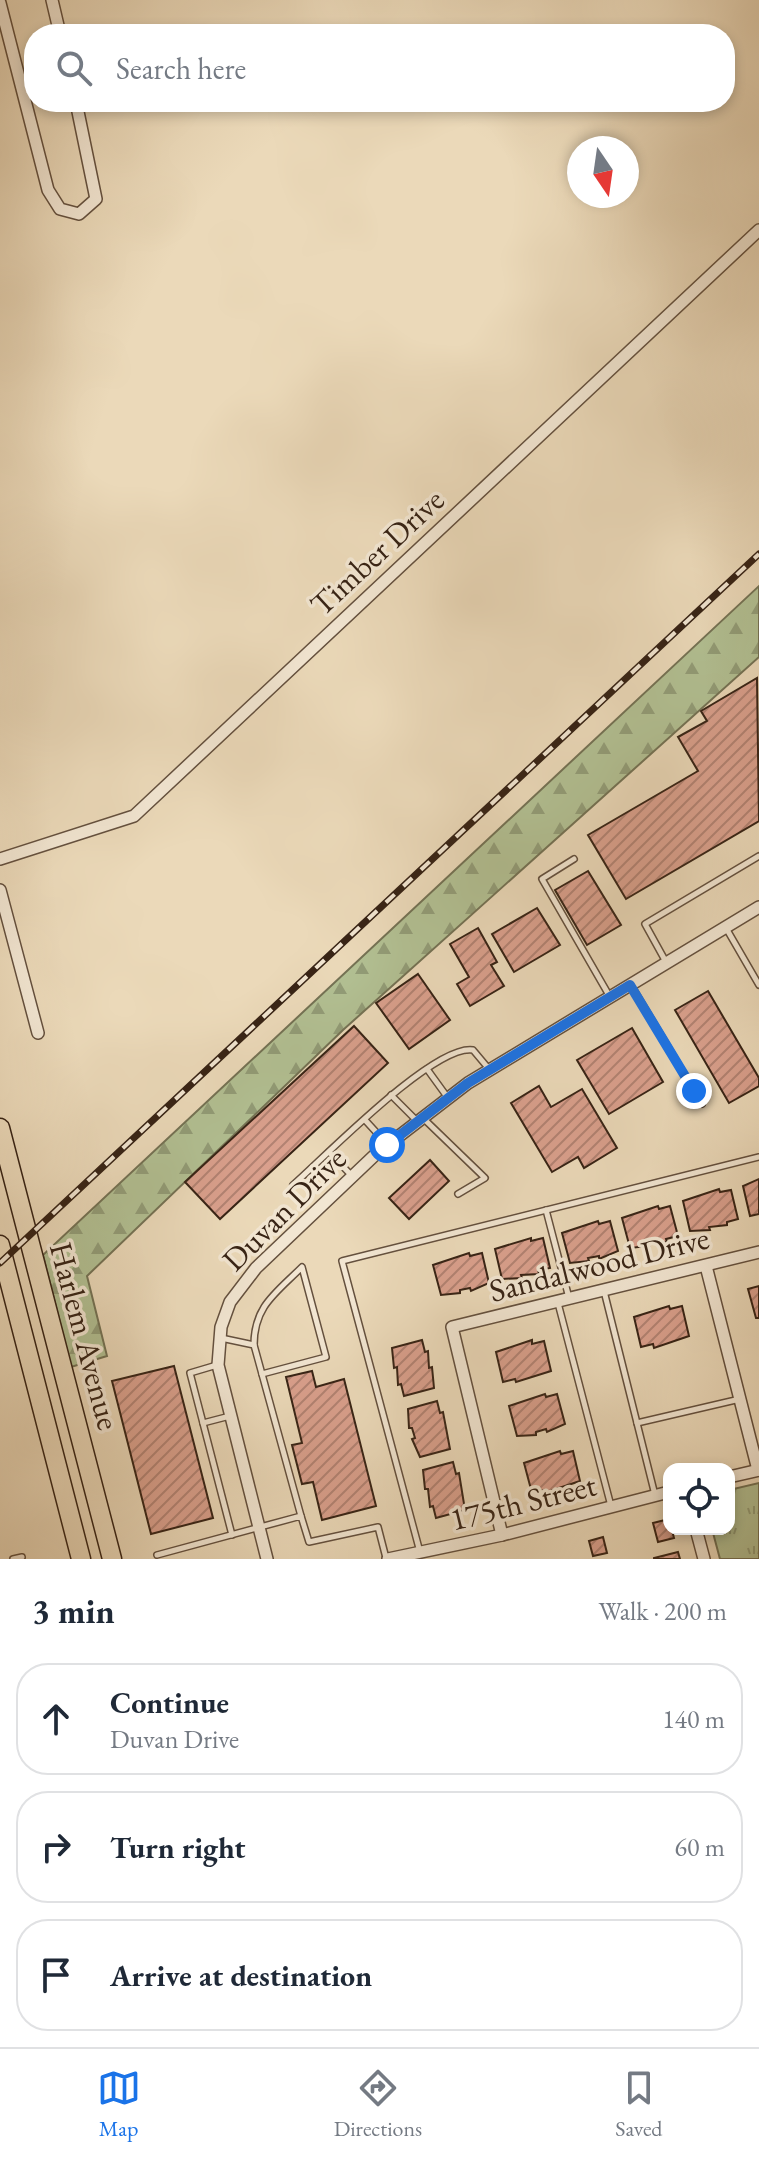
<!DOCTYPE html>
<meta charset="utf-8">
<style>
:root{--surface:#fff;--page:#f6f6f7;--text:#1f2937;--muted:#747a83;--line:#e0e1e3;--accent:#1a73e8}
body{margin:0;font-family:"EB Garamond",serif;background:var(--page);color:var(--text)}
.controls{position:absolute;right:24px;bottom:24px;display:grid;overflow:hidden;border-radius:16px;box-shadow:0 4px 12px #0003}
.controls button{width:72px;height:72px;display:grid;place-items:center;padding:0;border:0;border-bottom:2px solid var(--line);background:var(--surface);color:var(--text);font:40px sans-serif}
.compass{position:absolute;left:567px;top:136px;width:72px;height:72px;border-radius:50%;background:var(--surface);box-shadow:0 4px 12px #0003;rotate:167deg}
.stop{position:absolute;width:24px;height:24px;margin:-18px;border:6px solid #1a73e8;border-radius:50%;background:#fff}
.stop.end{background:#1a73e8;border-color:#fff;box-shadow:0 2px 8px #0008}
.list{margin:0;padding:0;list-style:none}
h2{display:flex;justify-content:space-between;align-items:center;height:104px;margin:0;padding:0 32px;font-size:34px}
h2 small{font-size:26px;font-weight:400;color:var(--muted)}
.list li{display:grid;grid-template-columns:52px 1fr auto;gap:24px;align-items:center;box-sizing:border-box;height:112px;margin:0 16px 16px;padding:0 16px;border:2px solid var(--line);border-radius:32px}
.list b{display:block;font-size:30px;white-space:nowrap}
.list p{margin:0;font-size:26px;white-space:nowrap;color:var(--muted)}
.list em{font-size:26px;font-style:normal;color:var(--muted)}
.icon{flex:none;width:44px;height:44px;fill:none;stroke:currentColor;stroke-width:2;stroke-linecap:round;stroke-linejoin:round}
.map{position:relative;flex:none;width:759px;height:1559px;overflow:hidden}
.search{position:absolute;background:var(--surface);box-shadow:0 4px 12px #0003;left:24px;right:24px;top:24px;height:88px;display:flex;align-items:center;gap:20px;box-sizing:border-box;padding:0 28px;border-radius:32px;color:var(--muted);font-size:30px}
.sheet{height:488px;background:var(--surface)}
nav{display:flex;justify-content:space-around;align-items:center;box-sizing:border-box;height:112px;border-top:2px solid var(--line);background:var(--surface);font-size:22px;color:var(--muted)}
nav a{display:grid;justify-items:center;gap:4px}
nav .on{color:var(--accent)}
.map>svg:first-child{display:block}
.forest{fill:url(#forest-firs);stroke:#747254;stroke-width:2}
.park{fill:url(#park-tufts);stroke:#747254;stroke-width:2}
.building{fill:url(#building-hatch);stroke:#372315;stroke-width:2}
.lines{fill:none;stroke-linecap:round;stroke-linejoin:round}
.service-casing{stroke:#64503e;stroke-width:8}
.minor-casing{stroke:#64503e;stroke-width:14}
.primary-casing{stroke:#372315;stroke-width:21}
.service{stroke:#f2e6d2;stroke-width:5}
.minor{stroke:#f2e6d2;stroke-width:11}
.primary{stroke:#ebd9b9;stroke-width:18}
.rail-casing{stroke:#372315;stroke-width:7}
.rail{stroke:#f2e6d2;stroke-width:4;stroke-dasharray:12;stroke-linecap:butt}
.route{stroke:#1a73e8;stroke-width:10}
.labels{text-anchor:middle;stroke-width:7;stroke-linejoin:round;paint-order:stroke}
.street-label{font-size:32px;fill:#372315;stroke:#f2e6d2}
</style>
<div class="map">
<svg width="759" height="1559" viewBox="0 0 759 1559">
<defs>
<pattern id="forest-firs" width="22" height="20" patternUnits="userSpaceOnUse" patternTransform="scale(2)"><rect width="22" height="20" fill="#b2c093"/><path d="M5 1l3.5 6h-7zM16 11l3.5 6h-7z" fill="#929c77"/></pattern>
<pattern id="park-tufts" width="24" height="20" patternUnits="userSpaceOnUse" patternTransform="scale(2)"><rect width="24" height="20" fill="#b2c093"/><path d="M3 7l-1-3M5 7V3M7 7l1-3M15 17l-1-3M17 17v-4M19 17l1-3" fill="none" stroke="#929c77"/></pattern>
<pattern id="building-hatch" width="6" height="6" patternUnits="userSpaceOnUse" patternTransform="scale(2)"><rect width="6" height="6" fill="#daa08d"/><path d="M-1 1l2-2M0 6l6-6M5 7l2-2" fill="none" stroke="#b28272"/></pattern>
</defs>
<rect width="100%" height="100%" fill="#ebd9b9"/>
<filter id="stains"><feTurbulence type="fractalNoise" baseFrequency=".0025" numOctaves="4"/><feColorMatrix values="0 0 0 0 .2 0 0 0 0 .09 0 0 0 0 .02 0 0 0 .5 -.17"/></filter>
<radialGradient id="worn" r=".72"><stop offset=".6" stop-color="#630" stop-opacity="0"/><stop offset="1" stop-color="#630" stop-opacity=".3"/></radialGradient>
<path class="forest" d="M759 586V657L343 1030 87 1276 107 1356 71 1367 43 1255Z"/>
<path class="park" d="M759 1483V1559H720L712 1529H729V1490Z"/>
<g class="building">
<path d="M757 678 759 821 626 899 588 835 698 771 678 737 707 721 701 711Z"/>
<path d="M588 871 621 925 587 945 555 890Z"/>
<path d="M537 908 560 945 514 972 492 934Z"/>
<path d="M478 928 497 962 491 965 504 986 470 1006 457 984 469 977 450 944Z"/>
<path d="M418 974 450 1020 409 1049 376 1003Z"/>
<path d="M708 991 759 1078V1086L729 1103 675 1010Z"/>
<path d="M354 1026 388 1063 220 1219 185 1182Z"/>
<path d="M632 1028 663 1082 609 1114 577 1060Z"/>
<path d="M539 1086 551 1107 582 1089 617 1148 584 1168 578 1157 552 1172 511 1103Z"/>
<path d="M430 1160 449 1181 409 1219 389 1198Z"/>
<path d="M759 1179V1214L750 1216 743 1186Z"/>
<path d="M719 1189 720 1192 731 1190 738 1219 727 1222V1225L709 1227 710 1230 690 1231 683 1201Z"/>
<path d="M658 1206 659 1209 670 1206 678 1236 666 1239 667 1242 648 1243 649 1246 630 1248 622 1218Z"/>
<path d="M598 1221 599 1224 610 1221 618 1251 599 1259V1256L588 1258 589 1261 570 1263 562 1233Z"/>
<path d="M531 1238V1241L543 1238 550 1268 538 1270 539 1274 521 1275 522 1278 502 1279 495 1249Z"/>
<path d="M469 1253 470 1256 482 1253 489 1283 471 1291 470 1288 460 1290V1293L441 1295 433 1265Z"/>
<path d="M759 1286V1318H756L748 1289Z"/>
<path d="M669 1306 670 1309 682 1306 689 1336 654 1348 653 1344 641 1347 634 1317Z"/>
<path d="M422 1340 425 1352 428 1351 429 1368 432 1367 434 1388 404 1396 401 1384 398 1385 397 1367 394 1368 392 1348Z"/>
<path d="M532 1340V1344L544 1341 551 1371 516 1382 515 1379 503 1382 496 1352Z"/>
<path d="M174 1366 213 1518 151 1534 112 1381Z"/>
<path d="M312 1371 316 1387 344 1379 376 1506 322 1520 313 1482 302 1484 292 1445 302 1443 286 1377Z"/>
<path d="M545 1394 546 1397 557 1394 565 1424 547 1432 546 1429 536 1432V1435L517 1436 509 1406Z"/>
<path d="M437 1401 440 1413 443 1412 450 1449 420 1457 412 1439 415 1438 412 1428H409L408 1409Z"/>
<path d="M560 1451 561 1454 573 1451 580 1481 544 1493V1490L532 1493 524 1463Z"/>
<path d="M453 1462 456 1474 459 1473 465 1510 436 1518 433 1506 430 1507 428 1489H425L423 1470Z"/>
<path d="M669 1519 674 1538 658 1542 653 1523Z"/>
<path d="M603 1537 607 1553 593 1556 589 1541Z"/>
<path d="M678 1552 680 1559H654V1558Z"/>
</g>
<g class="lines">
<defs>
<g id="service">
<path d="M574 859 542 879 610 997"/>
<path d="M726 928 759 985"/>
<path d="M666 962 645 924 759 856"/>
<path d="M631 985 702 1104"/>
<path d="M427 1069 448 1098"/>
<path d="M391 1095 416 1120"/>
<path d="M424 1119 485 1178 458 1194"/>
<path d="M365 1120 387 1144"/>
<path d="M329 1152 352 1176"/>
<path d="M293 1185C325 1157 434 1044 473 1050L489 1069"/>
<path d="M546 1210 569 1298"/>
<path d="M604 1291 655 1495"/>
<path d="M558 1303 611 1506"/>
<path d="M221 1338 254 1345 301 1516"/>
<path d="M254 1345C254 1306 276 1293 302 1267L326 1357 262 1374"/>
<path d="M217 1365 190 1373 232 1535"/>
<path d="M203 1423 230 1416"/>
<path d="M637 1423 740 1399"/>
<path d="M420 1552 342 1261 759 1157"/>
<path d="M157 1555 301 1516 309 1542 378 1527 386 1558"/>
<path d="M13 1559 22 1557"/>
</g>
<g id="minor">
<path d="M52 0 60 34"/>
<path d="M0 3 48 190 60 209 79 214 96 199 76 102"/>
<path d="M0 859 134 816 759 230"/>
<path d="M0 890 38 1033"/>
<path d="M706 1266 758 1470"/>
<path d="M729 1477 759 1470"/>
<path d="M696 1529 704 1559"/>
<path d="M502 1535 452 1327 759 1252"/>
<path d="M267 1559 218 1365 221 1327 230 1302 256 1268 377 1153 468 1083 759 907"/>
<path d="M388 1559 502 1535 669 1492"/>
</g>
<g id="primary">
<path d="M0 1128 112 1559"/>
<path d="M0 1245 81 1559"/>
</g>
</defs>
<use href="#service" class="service-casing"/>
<use href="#minor" class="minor-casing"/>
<use href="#primary" class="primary-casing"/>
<use href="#service" class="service"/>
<use href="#minor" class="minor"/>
<use href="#primary" class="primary"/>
<defs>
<path id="rail" d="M0 1263 759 554"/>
</defs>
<use href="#rail" class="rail-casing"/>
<use href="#rail" class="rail"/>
</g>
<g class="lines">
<path class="route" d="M387 1145 468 1083 630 985 694 1091"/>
</g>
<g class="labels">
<g class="street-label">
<text transform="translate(377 552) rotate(-43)" y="11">Timber Drive</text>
<text transform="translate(284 1209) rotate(-45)" y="11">Duvan Drive</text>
<text transform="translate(599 1264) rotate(-14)" y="11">Sandalwood Drive</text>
<text transform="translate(85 1336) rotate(75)" y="11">Harlem Avenue</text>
<text transform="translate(523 1502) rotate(-14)" y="11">175th Street</text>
</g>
</g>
<rect width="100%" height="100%" filter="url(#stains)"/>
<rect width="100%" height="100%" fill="url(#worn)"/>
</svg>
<div class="controls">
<button><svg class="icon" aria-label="locate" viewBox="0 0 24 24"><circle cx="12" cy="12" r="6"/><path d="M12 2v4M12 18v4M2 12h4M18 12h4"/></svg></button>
</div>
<svg class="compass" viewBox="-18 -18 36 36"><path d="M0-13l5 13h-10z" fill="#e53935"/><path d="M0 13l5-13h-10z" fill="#747a83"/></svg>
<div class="stop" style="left:387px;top:1145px"></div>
<div class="stop end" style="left:694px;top:1091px"></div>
<div class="search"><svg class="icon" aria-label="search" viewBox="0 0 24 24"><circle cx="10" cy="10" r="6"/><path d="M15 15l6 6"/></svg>Search here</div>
</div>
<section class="sheet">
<h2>3 min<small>Walk · 200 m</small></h2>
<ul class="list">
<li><svg class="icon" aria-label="ahead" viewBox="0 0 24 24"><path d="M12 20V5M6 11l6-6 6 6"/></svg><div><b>Continue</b><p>Duvan Drive</p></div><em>140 m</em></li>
<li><svg class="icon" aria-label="right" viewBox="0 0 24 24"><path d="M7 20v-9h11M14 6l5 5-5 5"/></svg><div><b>Turn right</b></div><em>60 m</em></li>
<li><svg class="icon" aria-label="arrive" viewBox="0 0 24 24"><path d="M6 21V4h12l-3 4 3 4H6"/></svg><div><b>Arrive at destination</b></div></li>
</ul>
</section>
<nav>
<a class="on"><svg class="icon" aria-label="map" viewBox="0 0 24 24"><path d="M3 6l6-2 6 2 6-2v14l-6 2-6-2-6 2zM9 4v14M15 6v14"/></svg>Map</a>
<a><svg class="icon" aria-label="directions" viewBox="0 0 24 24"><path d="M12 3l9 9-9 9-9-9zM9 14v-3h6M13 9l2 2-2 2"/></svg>Directions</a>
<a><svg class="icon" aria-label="saved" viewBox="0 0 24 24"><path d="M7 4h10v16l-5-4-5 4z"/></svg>Saved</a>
</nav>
